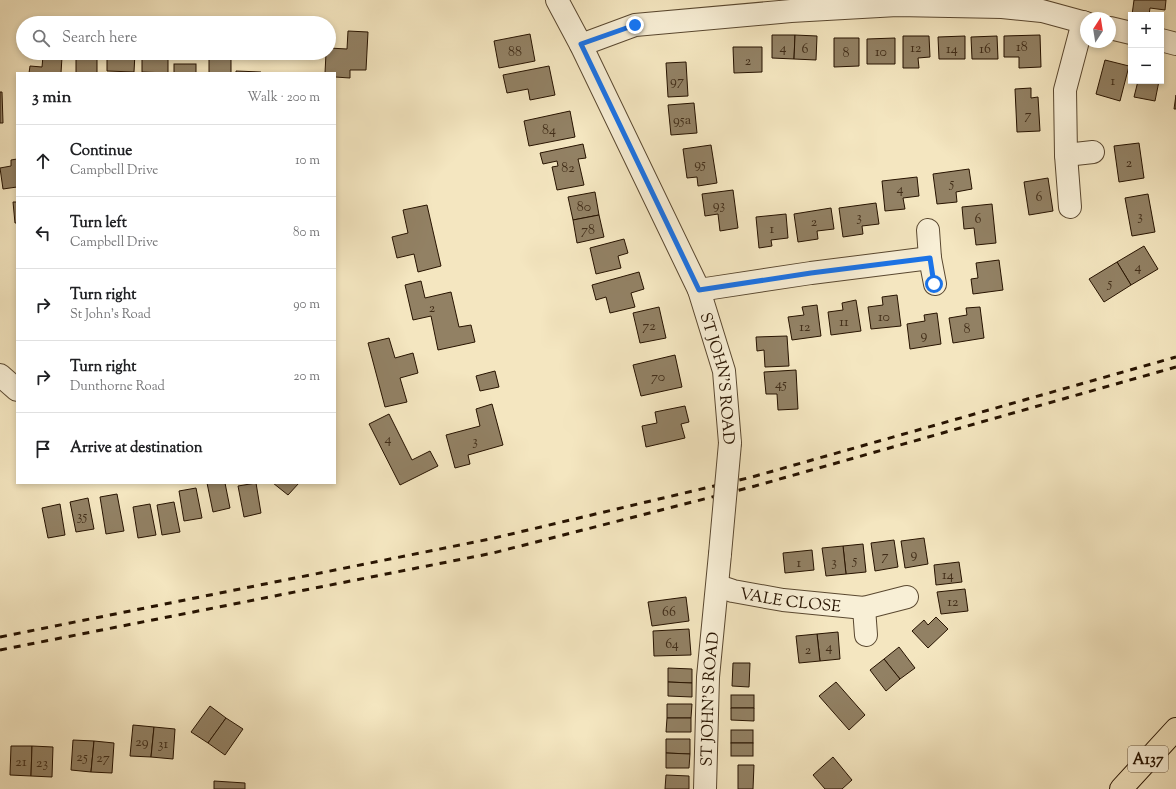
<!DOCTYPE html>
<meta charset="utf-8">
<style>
:root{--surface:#fff;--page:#f6f6f6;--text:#202124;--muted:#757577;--line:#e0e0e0}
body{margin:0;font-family:"Sorts Mill Goudy",serif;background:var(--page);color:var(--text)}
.controls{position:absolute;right:12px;top:12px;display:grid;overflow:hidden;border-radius:0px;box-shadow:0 2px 6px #0003}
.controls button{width:36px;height:36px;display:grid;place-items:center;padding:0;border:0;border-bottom:1px solid var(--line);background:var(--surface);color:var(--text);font:20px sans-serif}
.compass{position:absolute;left:1080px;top:12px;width:36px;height:36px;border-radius:50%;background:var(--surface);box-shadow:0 2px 6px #0003;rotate:12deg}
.stop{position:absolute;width:12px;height:12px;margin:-9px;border:3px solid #1a73e8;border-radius:50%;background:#fff}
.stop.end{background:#1a73e8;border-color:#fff;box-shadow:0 1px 4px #0008}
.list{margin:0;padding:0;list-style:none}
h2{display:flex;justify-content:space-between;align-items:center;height:52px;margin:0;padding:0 16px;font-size:17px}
h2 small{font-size:13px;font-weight:400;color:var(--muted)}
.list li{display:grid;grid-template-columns:26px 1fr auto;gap:12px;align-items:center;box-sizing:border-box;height:72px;padding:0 16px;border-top:1px solid var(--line)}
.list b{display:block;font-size:15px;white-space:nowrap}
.list p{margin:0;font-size:13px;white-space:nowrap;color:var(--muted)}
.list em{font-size:13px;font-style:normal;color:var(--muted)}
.icon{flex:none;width:22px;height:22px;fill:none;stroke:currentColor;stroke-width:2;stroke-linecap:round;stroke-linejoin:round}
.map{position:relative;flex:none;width:1176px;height:789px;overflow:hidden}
.search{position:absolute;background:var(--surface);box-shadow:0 2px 6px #0003;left:16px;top:16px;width:320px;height:44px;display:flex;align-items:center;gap:10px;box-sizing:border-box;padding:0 14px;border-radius:22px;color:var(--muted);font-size:15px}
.panel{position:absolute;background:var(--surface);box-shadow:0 2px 6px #0003;left:16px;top:72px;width:320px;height:412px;border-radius:0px}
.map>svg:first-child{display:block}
.building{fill:#928164;stroke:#271300}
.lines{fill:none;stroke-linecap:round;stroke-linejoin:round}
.minor-casing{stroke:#5a4830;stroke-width:24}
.tertiary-casing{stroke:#5a4830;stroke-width:24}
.primary-casing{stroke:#271300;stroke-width:24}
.minor{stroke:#f8efd6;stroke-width:22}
.tertiary{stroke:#f8efd6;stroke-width:22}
.primary{stroke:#f4e6c0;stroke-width:22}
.rail{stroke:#271300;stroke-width:3;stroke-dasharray:7 7;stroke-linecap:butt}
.tertiary-bridge-casing{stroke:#5a4830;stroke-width:24;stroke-linecap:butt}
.tertiary-bridge{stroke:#f8efd6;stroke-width:22}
.route{stroke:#1a73e8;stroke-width:5}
.labels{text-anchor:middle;stroke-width:3.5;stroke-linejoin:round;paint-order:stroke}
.number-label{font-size:14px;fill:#422e19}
.shield{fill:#f8efd6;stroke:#665540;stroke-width:1}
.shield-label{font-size:15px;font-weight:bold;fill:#271300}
.street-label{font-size:16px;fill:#271300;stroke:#f8efd6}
</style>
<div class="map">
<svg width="1176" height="789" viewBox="0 0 1176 789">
<rect width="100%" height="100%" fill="#f4e6c0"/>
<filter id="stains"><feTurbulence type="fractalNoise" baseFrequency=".005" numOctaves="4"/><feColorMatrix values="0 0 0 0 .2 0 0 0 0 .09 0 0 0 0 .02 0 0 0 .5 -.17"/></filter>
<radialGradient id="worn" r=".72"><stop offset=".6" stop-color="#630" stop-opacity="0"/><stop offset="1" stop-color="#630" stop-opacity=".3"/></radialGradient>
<g class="building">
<path d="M1134 0H1166L1165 10 1150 8 1149 15H1132Z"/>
<path d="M348 31 368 32 366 70H350V78L335 77V73H325L326 53H329V48L347 49Z"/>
<path d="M530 34 535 61 499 68 494 41Z"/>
<path d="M772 35H795L794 59 772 58Z"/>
<path d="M795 35 817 36 816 60 794 59Z"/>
<path d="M1040 35 1041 67 1019 68V57H1004V36Z"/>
<path d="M903 36H929L930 57 918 58 919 68H903Z"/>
<path d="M965 36V59H939L938 37Z"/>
<path d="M997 36 998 59H972L971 37Z"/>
<path d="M834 38H859V66L834 67Z"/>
<path d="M895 38V64H867V39Z"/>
<path d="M733 47H762V72L734 73Z"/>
<path d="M107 53H135L134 72 107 71Z"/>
<path d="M142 53H168V73L142 72Z"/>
<path d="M201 53 231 55V73H209V59H201Z"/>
<path d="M43 56 62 57 61 73H29L30 66 42 67Z"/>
<rect x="76" y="58" width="21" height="15"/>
<path d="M1105 60 1129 66 1120 101 1096 94Z"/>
<path d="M686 62 688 96 668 97 666 63Z"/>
<rect x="174" y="64" width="22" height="9"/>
<path d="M549 66 555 95 530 100 528 89 507 93 503 75Z"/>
<path d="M236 71 261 72V73H236Z"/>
<path d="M1138 81H1159L1155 101 1134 97Z"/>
<path d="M1031 88V98L1038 97 1040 131 1017 132 1015 89Z"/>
<path d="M0 92H2L3 123H0Z"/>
<path d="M1176 95V109H1174Z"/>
<path d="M694 103 697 133 671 135 668 105Z"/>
<path d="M570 111 575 137 529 146 524 121Z"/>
<path d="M1139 143 1144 178 1119 182 1114 146Z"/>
<path d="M583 144 586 158 578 159 584 185 557 190 552 167 558 166 557 161 543 164 540 153Z"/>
<path d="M711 145 717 183 698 186 697 177 687 178 683 149Z"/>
<path d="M17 159V187L3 189 0 168 11 166V160Z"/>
<path d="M969 169 972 189 956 192 957 202 937 204 933 174Z"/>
<path d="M917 177 919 196 903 198 905 209 885 211 882 181Z"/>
<path d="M1048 178 1053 211 1029 215 1024 182Z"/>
<path d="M733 190 738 228 720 231 718 214 705 216 702 194Z"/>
<path d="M595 192 599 215 573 220 568 197Z"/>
<path d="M1148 194 1155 232 1132 236 1125 198Z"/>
<path d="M13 202H17V223H15Z"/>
<path d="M876 203 879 224 862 226 863 234 843 237 839 208Z"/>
<path d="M992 204 996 243 976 245 974 228 964 229 962 207Z"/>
<path d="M427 205 441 266 418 272 414 254 397 258 392 237 408 233 403 210Z"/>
<path d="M831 208 834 229 817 231 818 239 798 242 794 214Z"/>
<path d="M786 214 788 238 771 240 772 246 759 248 756 217Z"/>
<path d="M599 215 604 237 577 243 573 220Z"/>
<path d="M624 239 628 253 618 256 621 268 596 274 590 248Z"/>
<path d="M1144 246 1158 269 1131 285 1117 262Z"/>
<path d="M999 260 1003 290 973 294 971 279 978 278 976 263Z"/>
<path d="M1117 262 1131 285 1104 302 1089 279Z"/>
<path d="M639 272 644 289 631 293 635 307 610 313 606 297 596 300 592 285Z"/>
<path d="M421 281 425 298 451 292 459 327 471 325 475 342 438 350 431 316 413 320 405 285Z"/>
<path d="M897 295 901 326 871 329 868 307 883 305 882 297Z"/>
<path d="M856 300 861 331 831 335 828 312 843 310 842 303Z"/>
<path d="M817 305 821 336 792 340 788 317 804 315 802 307Z"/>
<path d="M659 307 666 338 640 343 633 313Z"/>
<path d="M980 307 984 338 953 343 949 318 967 315 966 308Z"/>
<path d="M937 313 941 344 910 349 907 324 925 321 924 315Z"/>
<path d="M787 336 789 366 765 367 764 350 757 351 756 337Z"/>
<path d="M389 338 395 358 413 353 418 373 400 378 407 402 385 407 368 343Z"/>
<path d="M675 355 682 387 641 396 633 365Z"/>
<path d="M796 370 798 409 778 410 777 394H766L764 372Z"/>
<path d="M495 371 499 387 480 391 476 376Z"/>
<path d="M492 404 503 445 468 455 470 464 455 468 446 435 480 426 476 409Z"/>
<path d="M685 406 689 422 681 424 685 438 646 447 642 426 657 423 655 412Z"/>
<path d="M389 414 412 460 430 451 438 466 400 485 369 424Z"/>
<path d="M207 483H225L230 508 213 512Z"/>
<path d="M256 483 261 513 244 517 238 486Z"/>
<path d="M273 483H299L288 495Z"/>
<path d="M196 488 202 518 184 521 179 491Z"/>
<path d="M117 494 124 531 106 534 100 497Z"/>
<path d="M88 498 94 529 76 532 70 502Z"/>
<path d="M174 502 180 532 162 535 157 505Z"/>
<path d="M60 504 65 535 48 538 42 508Z"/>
<path d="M150 504 156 535 138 538 133 507Z"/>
<path d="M924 538 928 564 905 568 901 541Z"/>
<path d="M894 540 898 567 875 571 871 543Z"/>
<path d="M863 544 866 572 846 574 843 546Z"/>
<path d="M843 546 846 574 826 576 822 548Z"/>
<path d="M812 550 814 570 785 573 783 553Z"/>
<path d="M959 562 962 582 936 585 934 565Z"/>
<path d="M965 589 968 611 941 614 937 592Z"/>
<path d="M686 597 689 621 652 626 648 602Z"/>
<path d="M936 617 948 629 928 648 912 631 924 620 928 625Z"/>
<path d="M689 629 691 655 654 656 653 631Z"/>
<path d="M838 632 840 659 820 661 817 634Z"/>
<path d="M817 634 820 661 799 663 796 636Z"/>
<path d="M899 647 915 668 900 679 884 659Z"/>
<path d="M884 659 900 679 886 691 870 670Z"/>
<path d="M733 663H750L749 687 732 686Z"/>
<path d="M668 668 692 669V683L668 682Z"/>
<path d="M668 682 692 683V697L668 696Z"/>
<path d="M836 682 865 715 849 730 819 696Z"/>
<rect x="731" y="695" width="23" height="13"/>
<path d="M667 704H692L691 718H667Z"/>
<path d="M210 706 226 718 208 743 191 732Z"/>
<path d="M731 708H754V721L731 720Z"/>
<path d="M226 718 243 729 225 755 208 743Z"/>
<path d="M667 718H691V732H666Z"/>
<path d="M133 725 154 727 151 757 130 756Z"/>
<path d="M154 727 175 729 173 759 151 757Z"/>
<rect x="731" y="730" width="22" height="13"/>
<path d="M666 739H690V754L666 753Z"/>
<path d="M73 740 94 741 91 772 71 770Z"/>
<path d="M94 741 114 743 112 773 91 772Z"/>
<rect x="731" y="743" width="22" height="13"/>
<path d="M11 746H32L31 776 10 775Z"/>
<path d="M32 746 53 747 52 777 31 776Z"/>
<path d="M666 753 690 754 689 768H666Z"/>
<path d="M833 757 852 780 842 789H825L813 775Z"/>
<path d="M738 765H754L753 789H738Z"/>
<path d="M666 775 689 776V789H665Z"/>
<path d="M214 781 245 783V789H214Z"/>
</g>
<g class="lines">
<defs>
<g id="minor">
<path d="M1110 28 1131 33"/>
<path d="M1161 40 1176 44"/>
<path d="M581 45 635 25 791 11 897 5 1002 7 1042 11 1086 23"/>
<path d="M1066 155 1093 152"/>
<path d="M1070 207 1066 155 1065 90 1083 22"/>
<path d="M928 230 930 258 935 284"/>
<path d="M699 290 811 273 930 258"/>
<path d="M0 375 17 390"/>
<path id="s1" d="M718 586 733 591 783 600 864 608 907 597"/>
<path d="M864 608 866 635"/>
</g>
<g id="tertiary">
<path id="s2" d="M557 0 581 45 699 290 724 371 730 443"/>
<path id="s3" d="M705 789 708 677 720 554"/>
</g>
<path id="primary" d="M1121 789 1176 729"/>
</defs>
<use href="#minor" class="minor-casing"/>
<use href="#tertiary" class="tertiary-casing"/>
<use href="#primary" class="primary-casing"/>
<use href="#minor" class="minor"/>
<use href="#tertiary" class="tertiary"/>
<use href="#primary" class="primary"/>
<g class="rail">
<path d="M0 637 490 539 752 477 1176 357"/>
<path d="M0 650 493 553 755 486 1176 367"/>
</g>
<defs>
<path id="tertiary-bridge" d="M720 554 730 443"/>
</defs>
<use href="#tertiary-bridge" class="tertiary-bridge-casing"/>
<use href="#tertiary-bridge" class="tertiary-bridge"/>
</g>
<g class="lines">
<path class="route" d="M635 25 581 44 699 290 811 273 930 258 934 284"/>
</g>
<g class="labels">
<g class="number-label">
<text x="1022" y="51">18</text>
<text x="783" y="52">4</text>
<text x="916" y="52">12</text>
<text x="805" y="53">6</text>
<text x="952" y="53">14</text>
<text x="985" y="53">16</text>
<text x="515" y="56">88</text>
<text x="881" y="56">10</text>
<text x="846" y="57">8</text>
<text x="748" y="65">2</text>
<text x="677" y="85">97</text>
<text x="1113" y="85">1</text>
<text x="1028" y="119">7</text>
<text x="682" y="124">95a</text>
<text x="549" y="134">84</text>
<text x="1129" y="167">2</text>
<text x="700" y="168">95</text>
<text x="568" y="172">82</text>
<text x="952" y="187">5</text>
<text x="900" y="193">4</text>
<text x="1039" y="201">6</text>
<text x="719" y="209">93</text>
<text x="584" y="211">80</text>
<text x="1140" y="220">3</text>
<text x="859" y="221">3</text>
<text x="978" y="223">6</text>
<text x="814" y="226">2</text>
<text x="772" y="233">1</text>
<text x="588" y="234">78</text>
<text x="1138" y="271">4</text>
<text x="1110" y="287">5</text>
<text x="432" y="312">2</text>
<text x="884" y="321">10</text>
<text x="844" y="326">11</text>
<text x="649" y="330">72</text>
<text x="805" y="331">12</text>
<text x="967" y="333">8</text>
<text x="924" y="339">9</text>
<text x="658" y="381">70</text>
<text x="781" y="388">45</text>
<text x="388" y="443">4</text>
<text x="475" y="445">3</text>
<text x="82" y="520">35</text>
<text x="914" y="558">9</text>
<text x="885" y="560">7</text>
<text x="855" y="564">5</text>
<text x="834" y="566">3</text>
<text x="799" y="567">1</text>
<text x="948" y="579">14</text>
<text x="953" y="606">12</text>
<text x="669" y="616">66</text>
<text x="672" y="648">64</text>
<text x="829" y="651">4</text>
<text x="808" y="654">2</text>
<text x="142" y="746">29</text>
<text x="163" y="748">31</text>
<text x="82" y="761">25</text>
<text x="103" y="762">27</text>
<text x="21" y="766">21</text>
<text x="42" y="767">23</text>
</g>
<rect class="shield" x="1128" y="746" width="40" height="26" rx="3"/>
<g class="shield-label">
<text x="1148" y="764">A137</text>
</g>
<g class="street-label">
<text dy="6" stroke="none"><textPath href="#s2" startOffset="414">ST JOHN'S ROAD</textPath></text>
<text dy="6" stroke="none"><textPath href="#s1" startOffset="74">VALE CLOSE</textPath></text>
<text dy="6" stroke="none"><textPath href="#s3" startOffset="90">ST JOHN'S ROAD</textPath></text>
</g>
</g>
<rect width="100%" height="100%" filter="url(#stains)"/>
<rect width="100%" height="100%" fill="url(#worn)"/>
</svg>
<div class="controls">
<button>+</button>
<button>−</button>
</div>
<svg class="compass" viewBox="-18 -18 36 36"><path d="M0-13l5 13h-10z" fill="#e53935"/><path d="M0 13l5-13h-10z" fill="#757577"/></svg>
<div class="stop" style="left:934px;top:284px"></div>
<div class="stop end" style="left:635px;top:25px"></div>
<div class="search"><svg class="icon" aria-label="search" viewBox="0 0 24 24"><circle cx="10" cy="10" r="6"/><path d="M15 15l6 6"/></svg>Search here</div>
<section class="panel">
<h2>3 min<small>Walk · 200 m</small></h2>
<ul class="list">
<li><svg class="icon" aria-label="ahead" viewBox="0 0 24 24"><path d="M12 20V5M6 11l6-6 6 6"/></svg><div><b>Continue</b><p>Campbell Drive</p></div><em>10 m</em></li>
<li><svg class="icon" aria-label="left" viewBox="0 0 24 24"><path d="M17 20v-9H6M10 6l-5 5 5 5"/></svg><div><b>Turn left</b><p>Campbell Drive</p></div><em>80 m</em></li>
<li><svg class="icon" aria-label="right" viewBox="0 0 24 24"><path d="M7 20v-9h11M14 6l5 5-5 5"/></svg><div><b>Turn right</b><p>St John's Road</p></div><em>90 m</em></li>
<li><svg class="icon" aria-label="right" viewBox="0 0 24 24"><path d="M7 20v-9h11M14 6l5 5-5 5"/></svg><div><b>Turn right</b><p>Dunthorne Road</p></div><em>20 m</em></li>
<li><svg class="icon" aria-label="arrive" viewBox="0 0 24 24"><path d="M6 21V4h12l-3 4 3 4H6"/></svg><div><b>Arrive at destination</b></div></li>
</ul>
</section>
</div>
